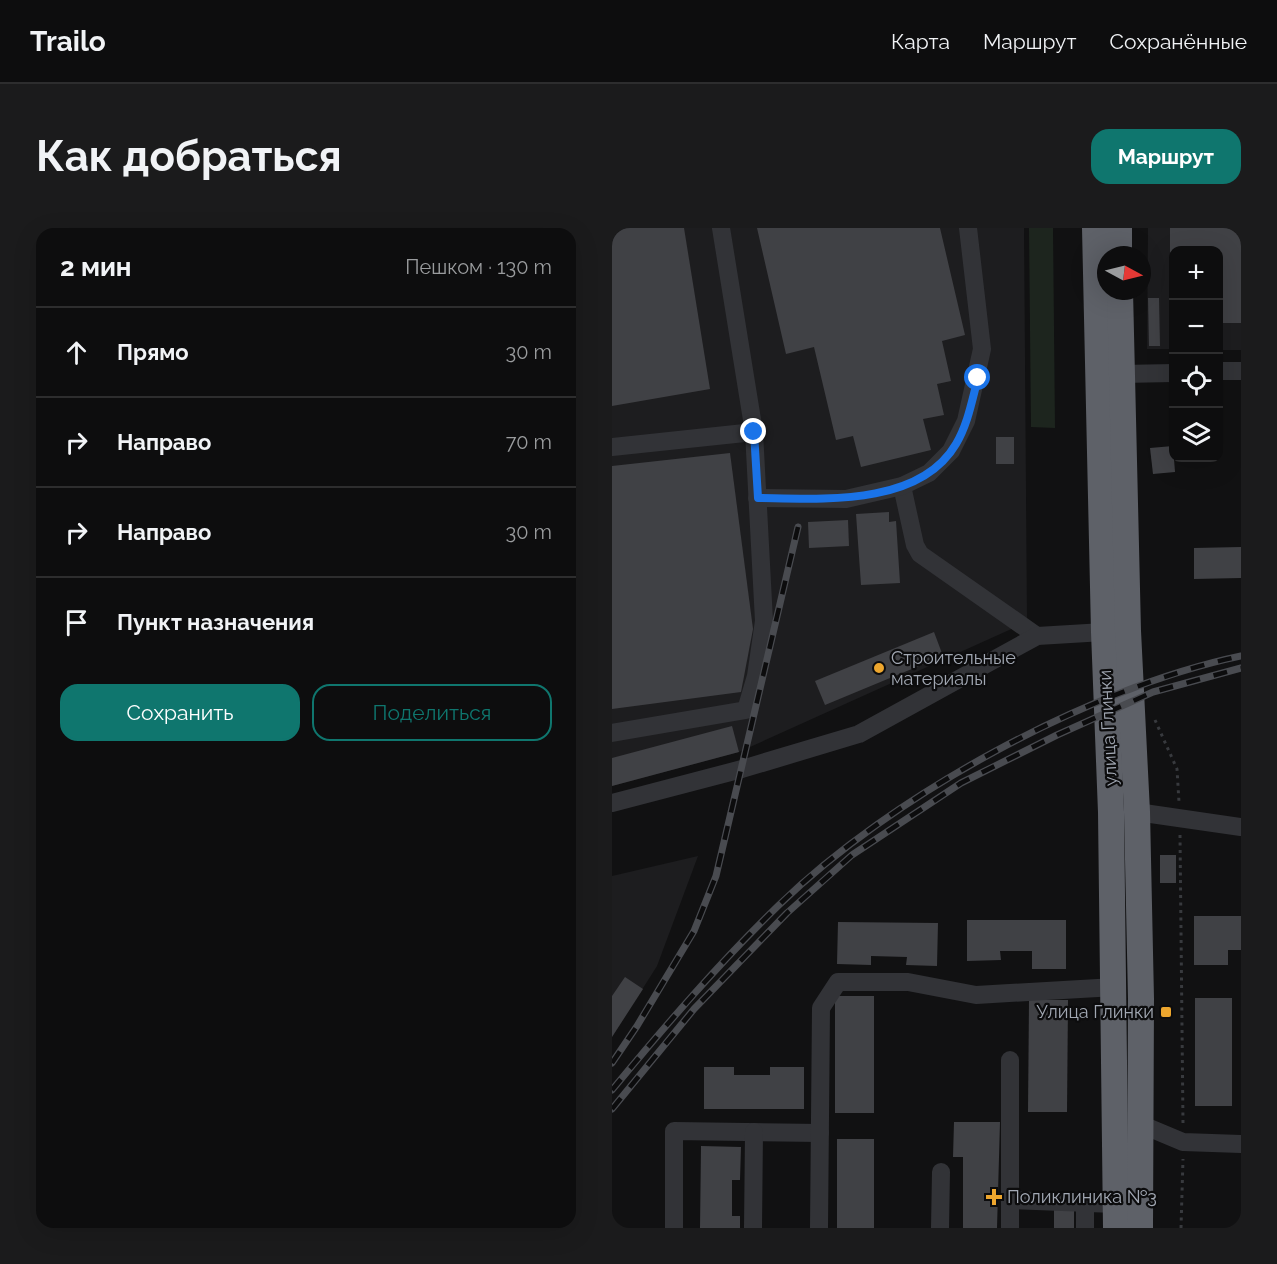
<!DOCTYPE html>
<html lang="ru">
<meta charset="utf-8">
<style>
:root{--surface:#0d0d0e;--page:#1b1b1c;--text:#f1f3f6;--muted:#9a9c9e;--line:#2d2d2e;--accent:#0f766e}
body{margin:0;font-family:Raleway,sans-serif;background:var(--page);color:var(--text)}
.controls{position:absolute;right:18px;top:18px;display:grid;overflow:hidden;border-radius:12px;box-shadow:0 6px 24px #0002}
.controls button{width:54px;height:54px;display:grid;place-items:center;padding:0;border:0;border-bottom:2px solid var(--line);background:var(--surface);color:var(--text);font:30px sans-serif}
.compass{position:absolute;left:485px;top:18px;width:54px;height:54px;border-radius:50%;background:var(--surface);box-shadow:0 6px 24px #0002;rotate:97deg}
.stop{position:absolute;width:18px;height:18px;margin:-14px;border:4px solid #1a73e8;border-radius:50%;background:#fff}
.stop.end{background:#1a73e8;border-color:#fff;box-shadow:0 2px 6px #0008}
.list{margin:0;padding:0;list-style:none}
h2{display:flex;justify-content:space-between;align-items:center;height:78px;margin:0;padding:0 24px;font-size:26px}
h2 small{font-size:20px;font-weight:400;color:var(--muted)}
.list li{display:grid;grid-template-columns:39px 1fr auto;gap:18px;align-items:center;box-sizing:border-box;height:90px;padding:0 24px;border-top:2px solid var(--line)}
.list b{display:block;font-size:22px;white-space:nowrap}
.list em{font-size:20px;font-style:normal;color:var(--muted)}
.actions{display:flex;gap:12px;padding:18px 24px}
.actions a{flex:1;padding:14px 0;border:2px solid var(--accent);border-radius:18px;text-align:center;font-size:21px;color:var(--accent)}
.actions .main{background:var(--accent);color:#fff}
.icon{flex:none;width:33px;height:33px;fill:none;stroke:currentColor;stroke-width:2;stroke-linecap:round;stroke-linejoin:round}
.map{position:relative;flex:none;width:629px;height:1000px;overflow:hidden;border-radius:18px}
header{display:flex;align-items:center;gap:36px;box-sizing:border-box;height:84px;padding:0 30px;background:var(--surface);border-bottom:2px solid var(--line)}
header strong{font-size:28px}
nav{display:flex;gap:33px;margin-inline-start:auto;font-size:21px}
.intro{display:flex;align-items:center;justify-content:space-between;box-sizing:border-box;height:144px;padding:0 36px}
h1{margin:0;font-size:42px}
.button{padding:15px 27px;border-radius:18px;background:var(--accent);color:#fff;font-size:21px;font-weight:700}
main{display:flex;gap:36px;padding:0 36px}
aside{flex:1;background:var(--surface);border-radius:18px;box-shadow:0 6px 24px #0002}
.map>svg:first-child{display:block}
.built{fill:#1d1d1f}
.green{fill:#1d251e}
.building{fill:#404145}
.lines{fill:none;stroke-linecap:round;stroke-linejoin:round}
.path{stroke:#383a3e;stroke-width:3;stroke-dasharray:3 4.5;stroke-linecap:butt}
.minor{stroke:#323337;stroke-width:18}
.highway{stroke:#5e6168;stroke-width:26}
.rail-casing{stroke:#494b50;stroke-width:7}
.rail{stroke:#0c0c0d;stroke-width:4.5;stroke-dasharray:14;stroke-linecap:butt}
.route{stroke:#1a73e8;stroke-width:8}
.poi-dot{fill:#eda62e;stroke:#0c0c0d;stroke-width:2}
.labels{text-anchor:middle;stroke-width:4.5;stroke-linejoin:round;paint-order:stroke}
.poi-label{font-size:18px;fill:#a2a8b3;stroke:#0c0c0d;text-anchor:start}
.street-label{font-size:18px;fill:#a2a8b3;stroke:#0c0c0d}
</style>
<header>
<strong>Trailo</strong>
<nav><a>Карта</a><a>Маршрут</a><a>Сохранённые</a></nav>
</header>
<div class="intro"><h1>Как добраться</h1><a class="button">Маршрут</a></div>
<main>
<aside>
<h2>2 мин<small>Пешком · 130 m</small></h2>
<ul class="list">
<li><svg class="icon" aria-label="ahead" viewBox="0 0 24 24"><path d="M12 20V5M6 11l6-6 6 6"/></svg><div><b>Прямо</b></div><em>30 m</em></li>
<li><svg class="icon" aria-label="right" viewBox="0 0 24 24"><path d="M7 20v-9h11M14 6l5 5-5 5"/></svg><div><b>Направо</b></div><em>70 m</em></li>
<li><svg class="icon" aria-label="right" viewBox="0 0 24 24"><path d="M7 20v-9h11M14 6l5 5-5 5"/></svg><div><b>Направо</b></div><em>30 m</em></li>
<li><svg class="icon" aria-label="arrive" viewBox="0 0 24 24"><path d="M6 21V4h12l-3 4 3 4H6"/></svg><div><b>Пункт назначения</b></div></li>
</ul>
<div class="actions"><a class="main">Сохранить</a><a>Поделиться</a></div>
</aside>
<div class="map">
<svg width="629" height="1000" viewBox="0 0 629 1000">
<rect width="100%" height="100%" fill="#111112"/>
<g class="built">
<path d="M0 0H412L415 394 127 524 0 558Z"/>
<path d="M536 0H629V122H607L606 22H562L561 121H535Z"/>
<path d="M86 628 45 738 0 809V648Z"/>
</g>
<path class="green" d="M417 0H441L443 200 419 199Z"/>
<g class="building">
<path d="M0 0H72L98 161 0 178Z"/>
<path d="M145 0H328L353 107 330 113 339 153 325 156 332 187 311 191 319 222 249 239 241 208 224 212 202 119 174 126Z"/>
<path d="M558 0H629V95H606V22H562V95H558Z"/>
<path d="M536 70H547L548 118H537Z"/>
<rect x="384" y="209" width="18" height="27"/>
<path d="M561 218 563 244 541 246 538 220Z"/>
<path d="M118 225 141 401 129 464 0 481V238Z"/>
<path d="M277 284V294L284 293 288 355 249 357 244 286Z"/>
<path d="M236 292 237 318 197 320 196 294Z"/>
<path d="M629 319V350L582 351V320Z"/>
<path d="M322 404 331 428 213 477 203 453Z"/>
<path d="M120 498 127 524 0 558V530Z"/>
<rect x="548" y="627" width="16" height="28"/>
<path d="M582 688H629V722H616V737H582Z"/>
<path d="M355 692H454V741H420V723H388L389 732 355 733Z"/>
<path d="M226 694 326 695 325 738 294 737 295 729 259 728V737L225 736Z"/>
<path d="M13 749 31 761 0 809V768Z"/>
<rect x="223" y="768" width="39" height="117"/>
<rect x="583" y="770" width="37" height="108"/>
<path d="M417 772H456L455 884H416Z"/>
<path d="M92 839H122V847H158V839H192V881H92Z"/>
<path d="M342 894H388L385 1000H351V929H341Z"/>
<rect x="225" y="911" width="37" height="89"/>
<path d="M89 918 129 919 128 952H120V988H128V1000H88Z"/>
<rect x="442" y="980" width="20" height="20"/>
</g>
<g class="lines">
<g class="path">
<path d="M543 492 565 541 567 574"/>
<path d="M568 607 571 895"/>
<path d="M569 1000 571 931"/>
</g>
<g class="minor">
<path d="M606 143H629"/>
<path d="M509 146 562 145"/>
<path d="M0 219 142 204"/>
<path d="M290 258 303 317 308 326 425 408"/>
<path d="M145 270 234 271 290 258 317 245 339 223 354 193 370 121 356 0"/>
<path d="M0 505 134 482 144 448 152 393 142 204 109 0"/>
<path d="M0 575 130 541 247 506 425 408 492 404"/>
<path d="M525 584 629 599"/>
<path d="M528 896 571 914 629 916"/>
<path d="M399 972 503 976"/>
<path d="M473 974V1000"/>
<path d="M62 1000V903L208 905"/>
<path d="M141 1000 142 904"/>
<path d="M207 1000 209 780 226 754H296L364 767 503 759"/>
<path d="M328 1000 329 944"/>
<path d="M398 1000V832"/>
</g>
<g class="highway">
<path d="M483 0 492 404 499 584 504 1000"/>
<path d="M507 0V27"/>
<path d="M508 63 516 403 525 584 529 771 528 1000"/>
</g>
<defs>
<g id="rail">
<path d="M0 835 25 798 82 703 104 648 186 299"/>
<path d="M0 862C53 798 107 735 167 677 279 568 476 460 629 428"/>
<path d="M0 881 82 781 175 685 240 627 349 555 445 507 541 464 629 440"/>
</g>
</defs>
<use href="#rail" class="rail-casing"/>
<use href="#rail" class="rail"/>
</g>
<g class="lines">
<path class="route" d="M142 204 146 270C208 271 307 279 344 216 356 196 360 172 366 150"/>
</g>
<g class="poi-dot">
<circle cx="267" cy="440" r="6"/>
<rect x="548" y="778" width="12" height="12" rx="3"/>
<path d="M379 960h6v6h6v6h-6v6h-6v-6h-6v-6h6z"/>
</g>
<g class="labels">
<g class="poi-label">
<text x="279" y="436">Строительные<tspan x="279" dy="21">материалы</tspan></text>
<text x="542" y="790" text-anchor="end">Улица Глинки</text>
<text x="395" y="975">Поликлиника №3</text>
</g>
<g class="street-label">
<text transform="translate(496 500) rotate(-93)" y="6">улица Глинки</text>
</g>
</g>
</svg>
<div class="controls">
<button>+</button>
<button>−</button>
<button><svg class="icon" aria-label="locate" viewBox="0 0 24 24"><circle cx="12" cy="12" r="6"/><path d="M12 2v4M12 18v4M2 12h4M18 12h4"/></svg></button>
<button><svg class="icon" aria-label="layers" viewBox="0 0 24 24"><path d="M12 4l9 5-9 5-9-5zM3 14l9 5 9-5"/></svg></button>
</div>
<svg class="compass" viewBox="-18 -18 36 36"><path d="M0-13l5 13h-10z" fill="#e53935"/><path d="M0 13l5-13h-10z" fill="#9a9c9e"/></svg>
<div class="stop" style="left:366px;top:150px"></div>
<div class="stop end" style="left:142px;top:204px"></div>
</div>
</main>
